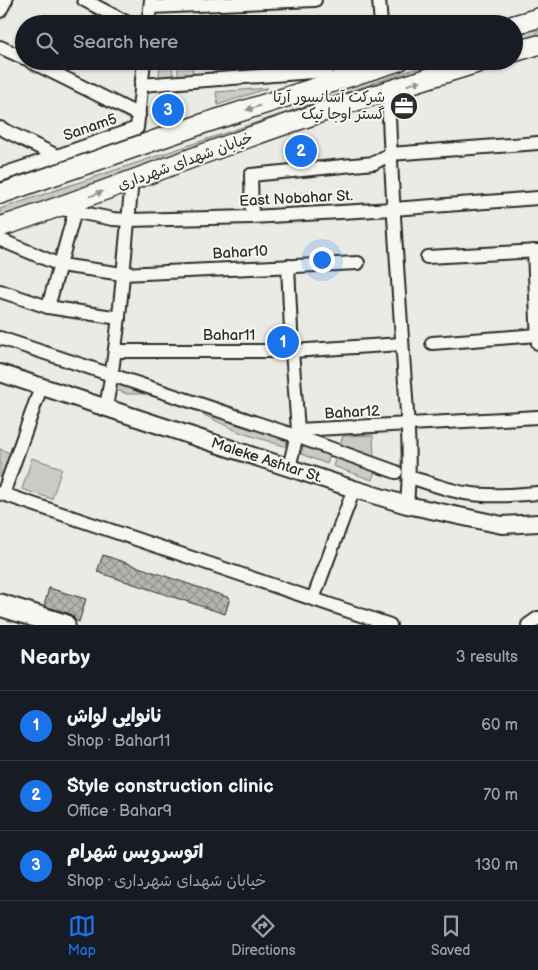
<!DOCTYPE html>
<meta charset="utf-8">
<style>
:root{--surface:#171b24;--page:#242831;--text:#f1f3f6;--muted:#9ea1a6;--line:#363941;--accent:#1a73e8}
body{margin:0;font-family:"Balsamiq Sans","Playpen Sans Arabic",sans-serif;background:var(--page);color:var(--text)}
.you{position:absolute;left:321px;top:259px;width:18px;height:18px;margin:-12px;border:4px solid #fff;border-radius:50%;background:#1a73e8;box-shadow:0 0 0 8px #1a73e833}
.badge{display:grid;place-items:center;width:32px;height:32px;border-radius:50%;background:var(--accent);color:#fff;font-size:16px;font-weight:700}
.pin{position:absolute;translate:-50% -50%;border:2px solid #fff;box-shadow:0 1px 5px #0006}
.list{margin:0;padding:0;list-style:none}
h2{display:flex;justify-content:space-between;align-items:center;height:65px;margin:0;padding:0 20px;font-size:21px}
h2 small{font-size:16px;font-weight:400;color:var(--muted)}
.list li{display:grid;grid-template-columns:32px 1fr auto;gap:15px;align-items:center;box-sizing:border-box;height:70px;padding:0 20px;border-top:1px solid var(--line)}
.list b{display:block;font-size:19px;white-space:nowrap}
.list p{margin:0;font-size:16px;white-space:nowrap;color:var(--muted)}
.list em{font-size:16px;font-style:normal;color:var(--muted)}
.icon{flex:none;width:28px;height:28px;fill:none;stroke:currentColor;stroke-width:2;stroke-linecap:round;stroke-linejoin:round}
.map{position:relative;flex:none;width:538px;height:625px;overflow:hidden}
.search{position:absolute;background:var(--surface);box-shadow:0 1px 4px #0004;left:15px;right:15px;top:15px;height:55px;display:flex;align-items:center;gap:12px;box-sizing:border-box;padding:0 18px;border-radius:28px;color:var(--muted);font-size:19px}
.sheet{height:275px;background:var(--surface)}
nav{display:flex;justify-content:space-around;align-items:center;box-sizing:border-box;height:70px;border-top:1px solid var(--line);background:var(--surface);font-size:14px;color:var(--muted)}
nav a{display:grid;justify-items:center;gap:2px}
nav .on{color:var(--accent)}
.map>svg:first-child{display:block}
.green{fill:#cacac7;stroke:#7a7a79}
.building{fill:url(#building-cross-hatch);stroke:#2b2b2b}
.lines{fill:none;stroke-linecap:round;stroke-linejoin:round}
.minor-casing{stroke:#2b2b2b;stroke-width:16}
.tertiary-casing{stroke:#2b2b2b;stroke-width:20}
.secondary-casing{stroke:#2b2b2b;stroke-width:22}
.trunk-casing{stroke:#2b2b2b;stroke-width:25}
.minor{stroke:#f6f6f2;stroke-width:12}
.tertiary{stroke:#f6f6f2;stroke-width:16}
.secondary{stroke:#f6f6f2;stroke-width:19}
.trunk{stroke:#f6f6f2;stroke-width:21}
.oneway{fill:#90908e}
.labels{text-anchor:middle;stroke-width:4;stroke-linejoin:round;paint-order:stroke}
.poi-label{font-size:15px;fill:#2b2b2b;stroke:#f6f6f2;text-anchor:end}
.street-label{font-size:15px;fill:#2b2b2b;stroke:#f6f6f2}
</style>
<div class="map">
<svg width="538" height="625" viewBox="0 0 538 625">
<defs>
<pattern id="building-cross-hatch" width="8" height="8" patternUnits="userSpaceOnUse" patternTransform="scale(1.25)"><rect width="8" height="8" fill="#b4b4b1"/><path d="M0 0l8 8M0 8l8-8" fill="none" stroke="#939390"/></pattern>
</defs>
<rect width="100%" height="100%" fill="#eaeae6"/>
<filter id="ink" filterUnits="userSpaceOnUse"><feTurbulence type="fractalNoise" baseFrequency=".02" numOctaves="2"/><feDisplacementMap in="SourceGraphic" scale="10" xChannelSelector="R" yChannelSelector="G"/><feConvolveMatrix kernelMatrix="1 2 1 2 8 2 1 2 1" color-interpolation-filters="sRGB"/></filter>
<g filter="url(#ink)">
<g class="green">
<path d="M538 28V38L514 45V36Z"/>
<path d="M160 61H171L172 63 173 77 159 79Z"/>
<path d="M179 61H192L193 75 178 77V64Z"/>
<path d="M438 61H464L137 172 60 196 0 218V209Z"/>
<path d="M268 88 218 105 216 92Z"/>
<path d="M116 381 290 439 287 447 239 432 196 411 146 394H127L114 389Z"/>
<path d="M373 435 374 458 340 445 343 436Z"/>
<path d="M304 445 330 455 327 464 301 454Z"/>
<path d="M0 449 10 453 1 482 0 481Z"/>
<path d="M336 457 375 471 372 480 333 466Z"/>
<path d="M32 458 62 468 52 499 22 489Z"/>
</g>
<g class="building">
<path d="M178 97V109L185 108V118L163 123V99Z"/>
<path d="M316 143 317 157 292 159V145Z"/>
<path d="M103 555 230 598 225 614 97 572Z"/>
<path d="M49 588 86 599 79 622 75 620 73 616 68 613 44 606Z"/>
</g>
<g class="lines">
<defs>
<g id="minor">
<path d="M84 0 130 24"/>
<path d="M379 0 381 24"/>
<path d="M151 7 315 0"/>
<path d="M0 11 6 0"/>
<path d="M148 24 151 0"/>
<path d="M0 47 24 58"/>
<path d="M30 61 139 115"/>
<path d="M141 85 325 71 328 84"/>
<path d="M388 91C391 173 396 255 402 338 405 393 412 449 407 505"/>
<path d="M0 128 57 156 137 128 144 61"/>
<path d="M0 175 57 156"/>
<path d="M57 208 113 219 128 220 252 217 393 209 538 198"/>
<path d="M252 217 251 175 374 163 390 154 538 143"/>
<path d="M1 240 60 265 123 274 358 263"/>
<path d="M534 251 538 343"/>
<path d="M427 257 538 251"/>
<path d="M288 266 292 351 298 430 289 468"/>
<path d="M0 291 48 307 119 318"/>
<path d="M48 307 75 211"/>
<path d="M0 338 296 436 396 472"/>
<path d="M432 343 538 335"/>
<path d="M115 351H292L402 344"/>
<path d="M106 407C120 332 124 256 132 181"/>
<path d="M298 430 538 417"/>
<path d="M409 477C427 482 447 490 465 493 489 497 514 495 538 493"/>
<path d="M0 493 390 625"/>
<path d="M3 494 41 387"/>
<path d="M313 599 354 489"/>
<path d="M528 625 538 618"/>
</g>
<path id="tertiary" d="M0 373 354 489 407 505 502 525 538 523"/>
<g id="secondary">
<path d="M514 25 538 18"/>
<path d="M514 52 538 45"/>
<path d="M0 194 205 123 399 61"/>
<path d="M0 227C84 199 166 167 250 137 327 109 406 85 484 61"/>
</g>
<path id="trunk" d="M0 605 64 625"/>
</defs>
<use href="#minor" class="minor-casing"/>
<use href="#tertiary" class="tertiary-casing"/>
<use href="#secondary" class="secondary-casing"/>
<use href="#trunk" class="trunk-casing"/>
<use href="#minor" class="minor"/>
<use href="#tertiary" class="tertiary"/>
<use href="#secondary" class="secondary"/>
<use href="#trunk" class="trunk"/>
</g>
<defs><path id="oneway-solid" d="M-6-.8H1V-3.2L6.5 0L1 3.2V.8H-6Z" transform="scale(1.25)"/></defs>
<g class="oneway">
<use href="#oneway-solid" transform="translate(414 83) rotate(-17)"/>
<use href="#oneway-solid" transform="translate(253 108) rotate(162)"/>
<use href="#oneway-solid" transform="translate(96 194) rotate(-20)"/>
</g>
</g>
<defs>
<symbol id="office-disc" viewBox="-11 -11 22 22"><circle r="9.5" fill="#2b2b2b" stroke="#f6f6f2"/><path d="M-6-3h4V-5.5h4V-3h4V5H-6ZM-1-4.5V-3h2v-1.5ZM-6 0V1H6V0Z" fill="#fff"/></symbol>
</defs>
<g fill-rule="evenodd">
<use href="#office-disc" x="388" y="90" width="32" height="32"/>
</g>
<g class="labels">
<g class="poi-label">
<text x="385" y="102">شرکت آسانسور آرتا<tspan x="385" dy="17">گستر اوجا تیک</tspan></text>
</g>
<g class="street-label">
<text transform="translate(90 127) rotate(-19)" y="5">Sanam5</text>
<text transform="translate(185 161) rotate(-20)" y="5">خیابان شهدای شهرداری</text>
<text transform="translate(296 198) rotate(-3)" y="5">East Nobahar St.</text>
<text transform="translate(240 252) rotate(-3)" y="5">Bahar10</text>
<text x="229" y="340">Bahar11</text>
<text transform="translate(352 412) rotate(-3)" y="5">Bahar12</text>
<text transform="translate(267 460) rotate(18)" y="5">Maleke Ashtar St.</text>
</g>
</g>
</svg>
<div class="you"></div>
<div class="pin badge" style="left:283px;top:342px">1</div>
<div class="pin badge" style="left:301px;top:151px">2</div>
<div class="pin badge" style="left:168px;top:110px">3</div>
<div class="search"><svg class="icon" aria-label="search" viewBox="0 0 24 24"><circle cx="10" cy="10" r="6"/><path d="M15 15l6 6"/></svg>Search here</div>
</div>
<section class="sheet">
<h2>Nearby<small>3 results</small></h2>
<ul class="list">
<li><span class="badge">1</span><div><b>نانوایی لواش</b><p>Shop · Bahar11</p></div><em>60 m</em></li>
<li><span class="badge">2</span><div><b>ُStyle construction clinic</b><p>Office · Bahar9</p></div><em>70 m</em></li>
<li><span class="badge">3</span><div><b>اتوسرویس شهرام</b><p>Shop · خیابان شهدای شهرداری</p></div><em>130 m</em></li>
</ul>
</section>
<nav>
<a class="on"><svg class="icon" aria-label="map" viewBox="0 0 24 24"><path d="M3 6l6-2 6 2 6-2v14l-6 2-6-2-6 2zM9 4v14M15 6v14"/></svg>Map</a>
<a><svg class="icon" aria-label="directions" viewBox="0 0 24 24"><path d="M12 3l9 9-9 9-9-9zM9 14v-3h6M13 9l2 2-2 2"/></svg>Directions</a>
<a><svg class="icon" aria-label="saved" viewBox="0 0 24 24"><path d="M7 4h10v16l-5-4-5 4z"/></svg>Saved</a>
</nav>
